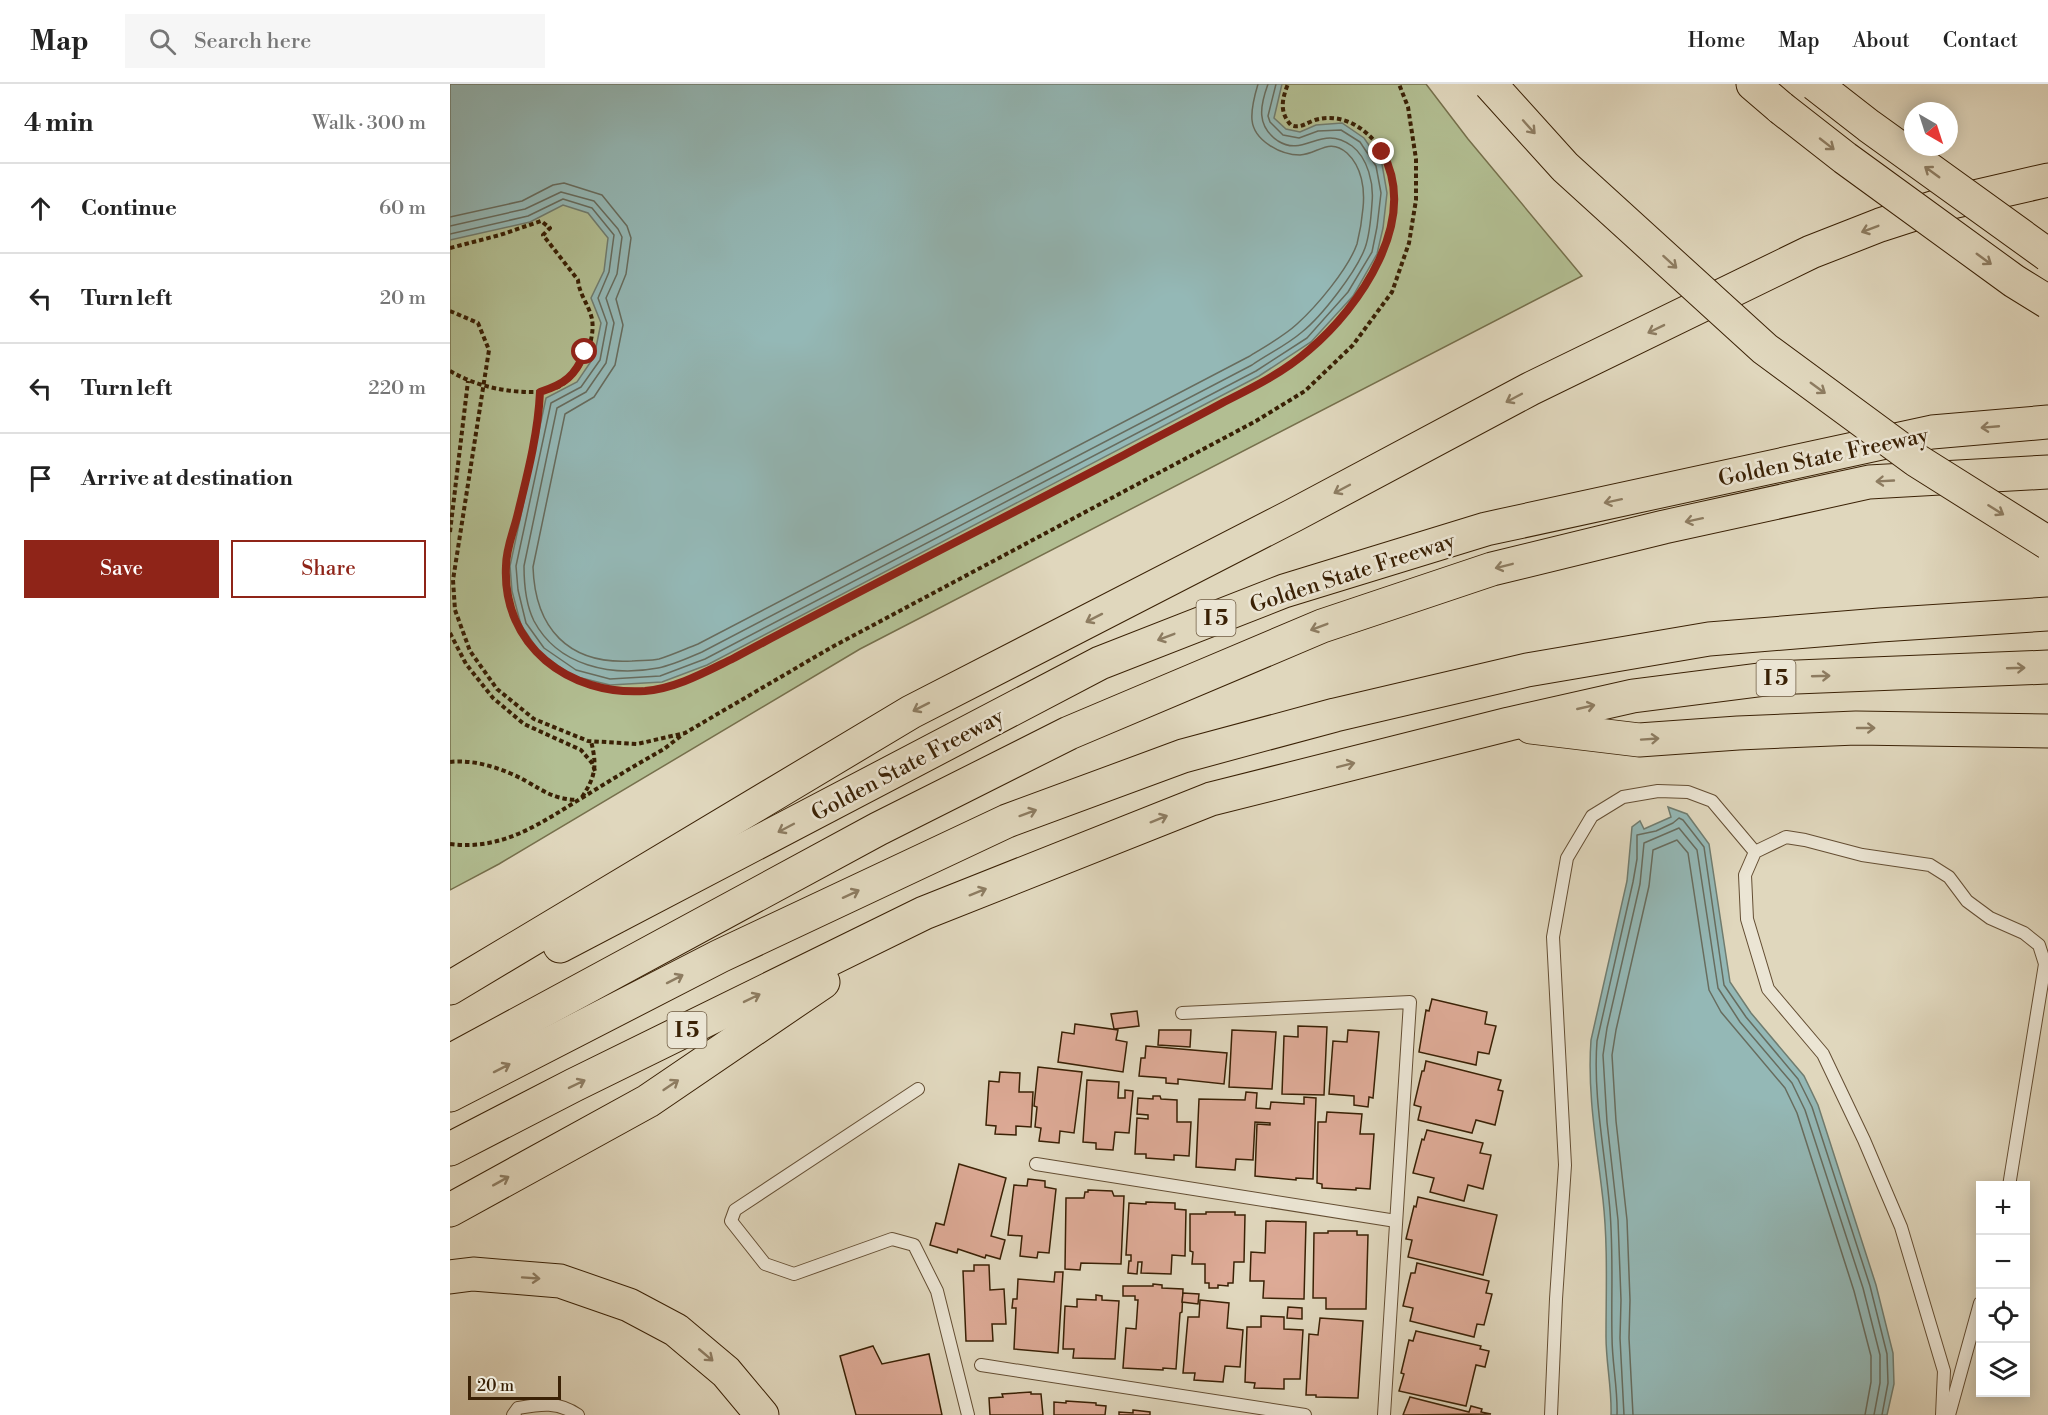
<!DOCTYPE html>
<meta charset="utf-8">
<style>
:root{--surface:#fff;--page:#f6f6f6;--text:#222;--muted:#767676;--line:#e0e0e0;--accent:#8f2418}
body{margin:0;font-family:"Libre Bodoni",serif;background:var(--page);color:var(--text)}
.controls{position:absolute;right:18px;bottom:18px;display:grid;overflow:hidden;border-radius:0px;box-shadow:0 3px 15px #0003}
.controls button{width:54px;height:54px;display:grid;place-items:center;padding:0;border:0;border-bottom:2px solid var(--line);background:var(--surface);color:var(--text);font:30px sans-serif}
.compass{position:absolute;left:1454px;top:18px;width:54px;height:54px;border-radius:50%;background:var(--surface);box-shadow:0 3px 15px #0003;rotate:141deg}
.scale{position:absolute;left:18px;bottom:15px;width:93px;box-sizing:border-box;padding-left:6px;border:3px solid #3a2105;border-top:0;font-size:16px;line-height:21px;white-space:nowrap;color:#3a2105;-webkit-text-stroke:4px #ebe5d4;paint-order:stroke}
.stop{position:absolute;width:18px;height:18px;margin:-14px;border:4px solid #8f2418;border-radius:50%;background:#fff}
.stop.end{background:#8f2418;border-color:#fff;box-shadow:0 2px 6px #0008}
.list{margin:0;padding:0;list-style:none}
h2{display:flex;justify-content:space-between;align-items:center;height:78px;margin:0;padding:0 24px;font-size:26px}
h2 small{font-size:20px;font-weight:400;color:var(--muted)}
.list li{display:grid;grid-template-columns:39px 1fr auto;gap:18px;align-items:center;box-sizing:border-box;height:90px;padding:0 24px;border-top:2px solid var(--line)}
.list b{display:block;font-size:22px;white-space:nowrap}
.list em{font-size:20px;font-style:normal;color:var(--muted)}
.actions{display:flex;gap:12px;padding:18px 24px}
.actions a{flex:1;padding:14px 0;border:2px solid var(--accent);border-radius:0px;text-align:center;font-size:21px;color:var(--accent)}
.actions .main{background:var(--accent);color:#fff}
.icon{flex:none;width:33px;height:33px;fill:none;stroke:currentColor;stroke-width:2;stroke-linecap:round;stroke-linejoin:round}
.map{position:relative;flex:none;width:1598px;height:1331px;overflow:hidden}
header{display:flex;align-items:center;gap:36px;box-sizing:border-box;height:84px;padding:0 30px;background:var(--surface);border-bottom:2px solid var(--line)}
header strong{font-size:28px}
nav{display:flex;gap:33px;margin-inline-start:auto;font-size:21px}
.search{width:420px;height:54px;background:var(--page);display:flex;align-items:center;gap:15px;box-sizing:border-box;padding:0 21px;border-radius:0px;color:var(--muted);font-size:22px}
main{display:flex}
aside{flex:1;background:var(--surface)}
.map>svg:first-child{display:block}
.green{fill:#b2be92;stroke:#76704c;stroke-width:1.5}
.water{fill:#94b8b6;stroke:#707c6f;stroke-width:1.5}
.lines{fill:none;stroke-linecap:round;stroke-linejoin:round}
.shore{stroke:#676c5e;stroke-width:1.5}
.building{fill:#ddaa96;stroke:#3a2105;stroke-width:1.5}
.lane-casing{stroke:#644e33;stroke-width:14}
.highway-casing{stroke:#3a2105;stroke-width:35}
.path{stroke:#3a2105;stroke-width:4;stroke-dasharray:4.5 3;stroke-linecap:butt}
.lane{stroke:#ebe5d4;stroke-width:12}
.highway{stroke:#e0d7bd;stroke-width:33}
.highway-bridge-casing{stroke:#3a2105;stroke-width:35;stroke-linecap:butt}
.highway-bridge{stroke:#e0d7bd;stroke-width:33}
.oneway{stroke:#8d7c61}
.route{stroke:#8f2418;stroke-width:8}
.labels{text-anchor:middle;stroke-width:5;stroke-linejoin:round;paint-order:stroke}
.shield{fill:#ebe5d4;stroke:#6f5c43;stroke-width:1.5}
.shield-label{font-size:21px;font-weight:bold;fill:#3a2105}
.street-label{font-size:22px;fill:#3a2105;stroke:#ebe5d4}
</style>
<header>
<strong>Map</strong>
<div class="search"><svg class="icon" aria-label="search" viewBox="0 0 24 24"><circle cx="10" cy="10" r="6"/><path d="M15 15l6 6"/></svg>Search here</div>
<nav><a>Home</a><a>Map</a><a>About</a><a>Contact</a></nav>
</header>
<main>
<aside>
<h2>4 min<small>Walk · 300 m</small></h2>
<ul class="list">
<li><svg class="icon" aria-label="ahead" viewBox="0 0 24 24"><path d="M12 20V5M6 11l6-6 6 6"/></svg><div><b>Continue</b></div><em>60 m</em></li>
<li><svg class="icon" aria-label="left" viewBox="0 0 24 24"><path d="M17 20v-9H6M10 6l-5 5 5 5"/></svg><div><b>Turn left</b></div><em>20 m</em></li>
<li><svg class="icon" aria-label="left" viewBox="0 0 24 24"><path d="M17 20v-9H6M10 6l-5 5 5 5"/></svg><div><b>Turn left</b></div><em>220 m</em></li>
<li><svg class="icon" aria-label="arrive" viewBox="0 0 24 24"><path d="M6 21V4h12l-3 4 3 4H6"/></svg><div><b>Arrive at destination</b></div></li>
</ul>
<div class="actions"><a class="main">Save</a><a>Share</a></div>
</aside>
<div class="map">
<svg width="1598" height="1331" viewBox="0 0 1598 1331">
<rect width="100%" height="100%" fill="#e0d7bd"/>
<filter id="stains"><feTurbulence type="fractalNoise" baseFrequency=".00333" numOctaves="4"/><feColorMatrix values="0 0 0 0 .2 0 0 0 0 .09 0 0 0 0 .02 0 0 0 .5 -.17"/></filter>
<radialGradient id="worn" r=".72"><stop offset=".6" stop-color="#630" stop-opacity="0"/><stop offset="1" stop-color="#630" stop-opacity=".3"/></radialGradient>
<path class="green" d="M0 0H976L1018 55 1132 192 410 565 49 780 0 806Z"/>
<g class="water">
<path d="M0 0H832L824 34 836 45 850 48 866 41 892 39 914 54 932 80 937 109 933 144 927 170 903 212 861 258 809 292 257 581 212 598 160 601 123 592 90 569 71 541 62 507 60 482 96 314 127 298 144 273 151 239 141 214 154 187 158 154 138 129 113 121 80 138 0 156Z"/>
<path d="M1218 723 1237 730 1259 760 1280 898 1301 929 1354 992 1368 1021 1426 1201 1443 1269 1444 1300 1437 1331H1161C1162 1305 1156 1279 1156 1253 1156 1207 1158 1161 1153 1116 1147 1063 1137 1009 1141 956L1177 797 1182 743 1190 737 1194 745 1221 733Z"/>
</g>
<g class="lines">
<g class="shore">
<path d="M0 133 72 117 103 101 114 99 152 111 177 142 181 154 176 190 166 215 173 241 165 281 144 313 115 330 83 483C85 544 118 581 182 577 190 576 201 577 209 575 222 571 235 565 248 560L798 273C814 263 833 253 847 240 867 222 898 185 907 160 910 148 912 136 913 124 915 105 912 83 897 69 879 53 868 70 850 71 831 71 804 57 802 36 801 25 805 10 808 0"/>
<path d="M0 142 75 125 111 108 144 117 168 145 172 153 167 190 156 214 164 239 156 279 136 308 107 324 74 482C74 500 76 521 84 537 108 582 161 593 208 584 223 581 238 574 252 568L802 281C818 270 837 261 852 248 872 232 906 188 915 164 920 150 921 134 922 119 924 100 918 74 902 62 871 39 855 74 828 57 806 42 810 22 818 0"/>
<path d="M0 150 78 132 113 115 142 124 164 151 159 188 148 214 157 239 150 276 131 303 101 319 66 482 68 506 76 539 94 564 126 586 160 595 210 592 255 575 806 287 857 254 898 208 922 168 927 143 931 109 926 82 910 58 891 46 868 47 849 54 833 51 820 38 818 32 826 0"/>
<path d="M1167 1331C1168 1305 1162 1279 1162 1253 1161 1208 1164 1162 1159 1116 1154 1063 1143 1010 1147 957L1183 798 1187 775V751L1206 747 1223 739 1229 734 1233 736 1254 763 1274 901 1296 933 1348 995 1362 1023 1420 1202 1437 1270 1438 1299 1432 1331"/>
<path d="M1174 1331 1170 1254 1171 1216 1168 1136 1157 1038 1153 971 1157 944 1190 800 1194 759 1229 744 1247 766 1268 904 1290 938 1342 999 1355 1026 1413 1204 1430 1271V1299L1424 1331"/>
<path d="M1183 1331 1179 1254 1180 1216 1177 1136 1166 1037 1162 971 1166 946 1199 802 1203 766 1227 756 1238 769 1259 906 1271 928 1335 1004 1347 1029 1404 1207 1421 1272V1298L1415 1331"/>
</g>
</g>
<g class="building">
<path d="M982 915 1037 928 1035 940 1046 942 1039 970 1028 968 1026 981 969 968 976 926 979 927Z"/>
<path d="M687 927 689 942 664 945 661 930Z"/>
<path d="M625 940 668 946 666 956 677 958 673 988 608 978 612 948 624 950Z"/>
<path d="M848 942 877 943 874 1011 832 1010 834 952 848 953Z"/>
<path d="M709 946H741L740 963 708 961Z"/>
<path d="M782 946 826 948 822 1005 779 1003Z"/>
<path d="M898 946 929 948 923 1014 919 1013 918 1023 904 1021V1012L879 1010 883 957 897 958Z"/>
<path d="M696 962 777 969 774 1000 728 995V1000L716 999V994L689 992 691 974H695Z"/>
<path d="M976 977 1051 996 1048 1006 1053 1007 1045 1041 1026 1036 1022 1049 968 1036 971 1023 964 1021 972 987H974Z"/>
<path d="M588 983 632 988 624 1049 610 1047 609 1059 589 1057 591 1044 585 1043 587 1023 584 1022Z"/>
<path d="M550 988 570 989 569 1008H583L581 1043 566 1042V1051L545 1050 546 1042 536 1041 539 997 549 998Z"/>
<path d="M637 996 669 998 668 1014H675V1006L683 1007 679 1049 665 1048 663 1066 646 1065V1059L633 1058Z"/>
<path d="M796 1008 807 1009 806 1024 820 1025 821 1018 854 1020V1013L866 1014 863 1095 846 1094V1096L805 1092 807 1040 820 1041V1039L805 1038 803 1076 786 1075 785 1086 746 1083 749 1015 795 1016Z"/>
<path d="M703 1012H710L711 1015 727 1016V1038H741L739 1072 724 1071V1076L696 1074V1070H685L687 1034 698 1035V1031L687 1030 688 1014 703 1015Z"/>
<path d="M877 1028 912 1030 910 1050H924L920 1105 906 1104V1106L872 1104V1100L867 1099 868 1038H876Z"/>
<path d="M977 1046 1033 1059 1030 1069 1041 1071 1033 1105 1018 1101 1014 1117 980 1108 984 1094 963 1089 972 1055 974 1056Z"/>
<path d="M509 1080 556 1094 541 1152 555 1156 550 1175 536 1171 535 1174 508 1165 507 1169 480 1161 486 1139 494 1141Z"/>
<path d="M578 1095 595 1097V1103L606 1105 599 1169 588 1168 587 1174 570 1172 572 1152 558 1151 564 1101 577 1102Z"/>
<path d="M638 1106 662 1107 664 1112H674L671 1180 631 1179 630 1186 615 1185 616 1114H634L635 1108H638Z"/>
<path d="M968 1113 1047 1131 1033 1191 958 1173 962 1156 956 1155 964 1122 966 1123Z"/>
<path d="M696 1118 725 1119V1125L736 1126 735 1172 722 1171 721 1190 691 1189 692 1178H688L687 1190 678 1189 679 1177H681V1171H676L679 1119 696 1120Z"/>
<path d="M756 1128H785V1131H795L794 1178H784L783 1199H778V1202L768 1201V1204H759V1199H755V1180H742L743 1168 740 1167V1130H756Z"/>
<path d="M816 1137 856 1138 854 1215 813 1214 814 1197H800L801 1168 815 1169Z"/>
<path d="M878 1147H907V1151H918L916 1225H876V1214H863L864 1149H878Z"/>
<path d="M967 1179 1039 1197 1036 1209 1042 1210 1034 1241 1027 1240 1024 1253 960 1237 963 1224 953 1222 961 1189H965Z"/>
<path d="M524 1181H539L540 1206 554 1205 556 1240H542L543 1257H516L513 1187H524Z"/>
<path d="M605 1188H613L608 1269 564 1265 566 1224H562L563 1215H567L568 1195 604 1198Z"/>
<path d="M703 1200 712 1201V1204L733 1205 732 1228 730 1229 726 1285 713 1284V1286L673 1284 676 1244 686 1245 688 1216H685V1212H673V1202H703Z"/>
<path d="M733 1209 749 1210 748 1220 732 1218Z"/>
<path d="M646 1211 652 1212V1216L669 1217 665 1275 623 1274 624 1265H613L615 1222 627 1223V1215L646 1216Z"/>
<path d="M750 1216 779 1219 777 1244 793 1246 790 1283 775 1282 773 1298 744 1296 745 1289H733L738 1233H749Z"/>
<path d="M838 1223 852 1224V1235L837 1234Z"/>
<path d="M811 1232 834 1233V1245L853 1246 850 1295H834V1305L804 1304 805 1299 795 1298 797 1243H811Z"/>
<path d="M870 1234 913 1237 908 1314 866 1313V1311H856L859 1250 868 1251Z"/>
<path d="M966 1247 1031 1262 1030 1265 1039 1267 1035 1283 1026 1281 1016 1322 949 1307 954 1290 951 1289 959 1256 963 1257Z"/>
<path d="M423 1262 432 1280 479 1270 492 1331H406L390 1272Z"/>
<path d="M581 1308V1310H591L593 1331H540L539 1314 553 1313 552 1310Z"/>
<path d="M960 1313 1019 1328 1021 1322 1032 1325 1031 1328 1041 1330 953 1331Z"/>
<path d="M616 1317 646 1319V1321L656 1322 655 1331H604V1318L616 1319Z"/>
<path d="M683 1326 700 1328V1331H669V1328L683 1329Z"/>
</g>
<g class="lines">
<defs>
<g id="lane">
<path d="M732 929 960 918 934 1331"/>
<path d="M468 1005 285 1126 281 1137 315 1180 344 1190 442 1155 464 1161 487 1207 518 1331"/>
<path d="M586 1080 946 1137"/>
<path d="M531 1281 855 1331"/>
<path d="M63 1331 68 1324C91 1320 107 1317 128 1331"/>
<path d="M1101 1331 1106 1215 1115 1081 1103 853 1117 774 1142 732 1173 713 1208 707 1238 708 1262 717 1305 768"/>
<path d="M1492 1331 1494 1287 1451 1143 1414 1056 1373 970 1318 905 1297 835 1295 791 1305 768 1336 753 1355 756 1412 771 1480 781 1499 793 1517 817 1540 834 1574 849 1589 861 1595 880 1559 1102"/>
<path d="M1499 1331 1530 1219"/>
</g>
<g id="highway">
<path d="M1303 0 1331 24"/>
<path d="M1081 643 1189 656 1288 649 1406 644 1598 647"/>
<path d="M110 862 650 579 834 507 1036 445 1482 348 1598 338"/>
<path d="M0 904 461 628 844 431 1080 305 1361 168 1430 141 1498 119 1598 96"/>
<path d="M0 977 428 745 619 649 872 542 1042 485 1214 443 1419 398 1598 388"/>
<path d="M0 1011 270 872 557 737 733 672 885 631 1077 586 1259 555 1430 541 1598 530"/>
<path d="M0 1065 124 1001 474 829 761 715 1059 640 1183 612 1324 594 1598 583"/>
<path d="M0 1126 198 1017 373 898"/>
<path d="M0 1193 23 1190 110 1197 179 1221 226 1246 276 1288 312 1331"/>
</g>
</defs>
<use href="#lane" class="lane-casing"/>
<use href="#highway" class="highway-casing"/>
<g class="path">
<path d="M0 164 50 151 91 137 100 144 93 151 128 196C129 210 139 221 142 235 146 259 129 292 108 303 102 305 96 307 90 308 89 351 77 393 67 433 63 449 56 466 56 482 54 526 75 567 113 589 152 612 197 610 240 596 382 524 524 450 665 375 700 357 736 338 771 320 801 304 833 288 860 266 883 246 904 221 920 195 948 149 959 72 905 41 893 34 878 32 865 36 856 39 850 45 841 41 829 28 832 15 838 0"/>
<path d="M0 227 28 239 39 266 3 496 5 526 20 567 47 605 84 635 138 657 187 660 235 649 382 563 806 337 855 307 903 261 942 208 959 159 966 116V75L958 23 949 0"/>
<path d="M0 287C27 303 59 309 90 308"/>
<path d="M0 448 18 297"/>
<path d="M0 549 16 580 43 614 74 640 131 666 142 679 145 687"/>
<path d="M0 678C25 675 54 685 76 697 95 708 104 715 127 716"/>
<path d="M132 713C146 692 147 681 141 657"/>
<path d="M0 760C54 767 92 738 135 712 161 696 187 680 214 665L232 651"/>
</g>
<use href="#lane" class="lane"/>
<use href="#highway" class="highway"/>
<defs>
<g id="highway-bridge">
<path d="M1040 0 1115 83 1315 265 1466 376 1598 459"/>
<path d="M1365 0 1419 42 1598 171"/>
<path d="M1331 24 1395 74 1564 197 1598 218"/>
</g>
</defs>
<use href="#highway-bridge" class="highway-bridge-casing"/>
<use href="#highway-bridge" class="highway-bridge"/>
</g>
<defs><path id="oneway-shaft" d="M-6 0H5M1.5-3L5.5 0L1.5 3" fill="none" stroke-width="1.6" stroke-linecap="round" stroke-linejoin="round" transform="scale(1.5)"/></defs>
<g class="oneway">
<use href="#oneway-shaft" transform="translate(1079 43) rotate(48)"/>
<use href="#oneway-shaft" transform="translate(1377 60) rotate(38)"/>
<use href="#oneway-shaft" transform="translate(1482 88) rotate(-144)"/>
<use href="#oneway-shaft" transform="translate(1420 145) rotate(159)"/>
<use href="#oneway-shaft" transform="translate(1534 175) rotate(36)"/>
<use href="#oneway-shaft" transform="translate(1220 178) rotate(42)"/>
<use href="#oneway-shaft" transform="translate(1206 245) rotate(154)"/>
<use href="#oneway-shaft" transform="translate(1368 304) rotate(36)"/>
<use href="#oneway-shaft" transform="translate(1064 314) rotate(152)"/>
<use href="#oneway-shaft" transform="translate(1540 343) rotate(175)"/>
<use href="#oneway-shaft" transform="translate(1435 397) rotate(177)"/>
<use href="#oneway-shaft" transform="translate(892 405) rotate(152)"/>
<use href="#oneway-shaft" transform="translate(1163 417) rotate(168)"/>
<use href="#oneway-shaft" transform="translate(1546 426) rotate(32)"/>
<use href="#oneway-shaft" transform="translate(1244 436) rotate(168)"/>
<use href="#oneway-shaft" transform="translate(1054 482) rotate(166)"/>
<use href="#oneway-shaft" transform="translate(644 534) rotate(153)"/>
<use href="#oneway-shaft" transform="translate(869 543) rotate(159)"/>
<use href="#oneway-shaft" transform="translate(716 553) rotate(159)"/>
<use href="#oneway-shaft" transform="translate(1566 584) rotate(-2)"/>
<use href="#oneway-shaft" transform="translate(1371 592) rotate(-2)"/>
<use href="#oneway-shaft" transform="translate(471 623) rotate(153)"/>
<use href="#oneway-shaft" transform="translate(1136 623) rotate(-13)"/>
<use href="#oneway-shaft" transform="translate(1416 644)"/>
<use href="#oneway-shaft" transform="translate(1200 655) rotate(-4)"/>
<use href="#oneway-shaft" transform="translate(896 681) rotate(-14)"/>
<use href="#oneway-shaft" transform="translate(578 729) rotate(-20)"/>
<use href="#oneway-shaft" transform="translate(709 735) rotate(-22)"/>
<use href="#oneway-shaft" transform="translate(336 744) rotate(152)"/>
<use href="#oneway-shaft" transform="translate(528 808) rotate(-22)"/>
<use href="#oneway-shaft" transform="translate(401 810) rotate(-25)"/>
<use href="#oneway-shaft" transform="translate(225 895) rotate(-27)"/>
<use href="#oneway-shaft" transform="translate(302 914) rotate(-26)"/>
<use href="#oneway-shaft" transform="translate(52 984) rotate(-27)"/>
<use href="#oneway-shaft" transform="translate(127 1000) rotate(-26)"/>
<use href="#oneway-shaft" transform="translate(221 1001) rotate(-34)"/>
<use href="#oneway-shaft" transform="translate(51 1097) rotate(-29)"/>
<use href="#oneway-shaft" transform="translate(81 1194) rotate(4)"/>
<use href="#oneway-shaft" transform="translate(256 1271) rotate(40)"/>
</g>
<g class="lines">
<path class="route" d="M135 268C125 292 115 300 90 308 88 351 77 392 67 433 63 449 56 465 56 482 52 562 119 612 195 607 227 604 255 588 284 574 413 505 544 439 674 371 707 353 741 336 774 318 804 303 834 288 859 266 910 223 970 136 932 68"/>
</g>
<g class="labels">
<g class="shield">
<rect x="746.5" y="516" width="39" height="36" rx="4.5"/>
<rect x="1306.5" y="576" width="39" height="36" rx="4.5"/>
<rect x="217.5" y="928" width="39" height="36" rx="4.5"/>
</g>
<g class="shield-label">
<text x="766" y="541">I 5</text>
<text x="1326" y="601">I 5</text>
<text x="237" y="953">I 5</text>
</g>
<g class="street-label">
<text transform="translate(1373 372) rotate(-12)" y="8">Golden State Freeway</text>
<text transform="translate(902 488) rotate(-18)" y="8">Golden State Freeway</text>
<text transform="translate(457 680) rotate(-28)" y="8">Golden State Freeway</text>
</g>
</g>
<rect width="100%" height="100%" filter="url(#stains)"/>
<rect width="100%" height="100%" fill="url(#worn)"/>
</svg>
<div class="controls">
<button>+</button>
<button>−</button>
<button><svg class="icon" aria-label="locate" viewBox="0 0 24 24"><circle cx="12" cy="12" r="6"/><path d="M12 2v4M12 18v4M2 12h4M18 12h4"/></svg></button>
<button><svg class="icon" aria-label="layers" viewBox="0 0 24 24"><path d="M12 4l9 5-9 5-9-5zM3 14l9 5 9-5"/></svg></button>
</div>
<svg class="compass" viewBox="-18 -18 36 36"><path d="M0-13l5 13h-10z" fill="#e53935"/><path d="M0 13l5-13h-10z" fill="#767676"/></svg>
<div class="scale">20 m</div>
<div class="stop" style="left:135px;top:268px"></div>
<div class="stop end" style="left:932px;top:68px"></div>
</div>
</main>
